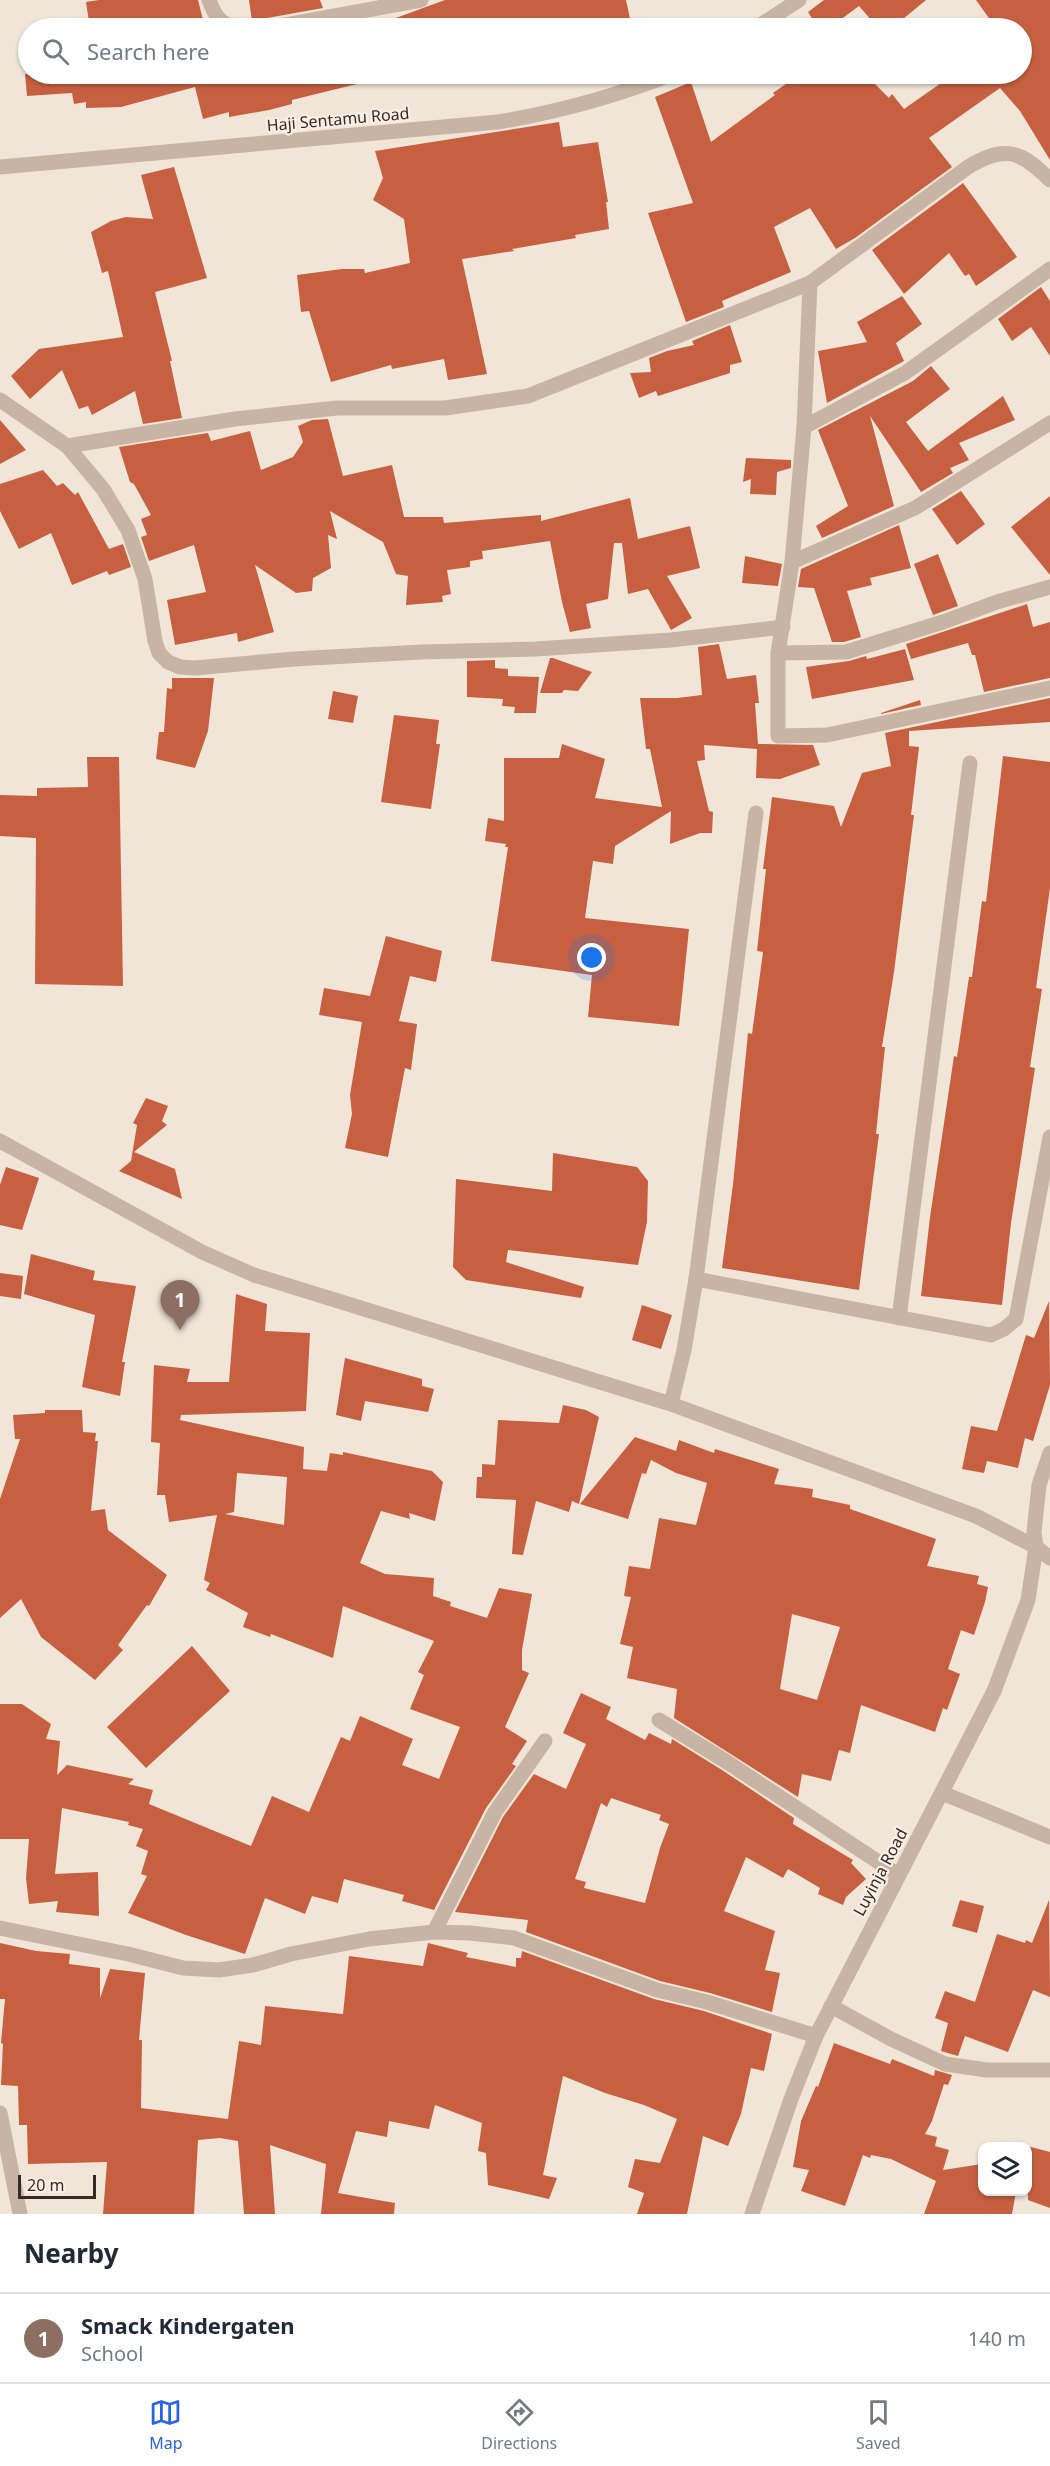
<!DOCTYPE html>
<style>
:root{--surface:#fff;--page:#f2f2f3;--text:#1f2937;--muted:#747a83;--line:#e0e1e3;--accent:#2563eb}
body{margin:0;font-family:"Noto Sans",sans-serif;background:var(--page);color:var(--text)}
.controls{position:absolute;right:18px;bottom:18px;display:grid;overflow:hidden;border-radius:12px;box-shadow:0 2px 4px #0004}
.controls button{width:54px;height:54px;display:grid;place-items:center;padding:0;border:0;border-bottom:2px solid var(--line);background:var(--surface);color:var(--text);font:30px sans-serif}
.scale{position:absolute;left:18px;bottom:15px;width:78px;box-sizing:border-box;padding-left:6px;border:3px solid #342a26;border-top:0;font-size:16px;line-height:21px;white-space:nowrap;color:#342a26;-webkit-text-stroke:4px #f9efe4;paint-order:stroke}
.you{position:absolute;left:592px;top:958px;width:21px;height:21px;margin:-15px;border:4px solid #fff;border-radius:50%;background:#1a73e8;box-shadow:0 0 0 9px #1a73e833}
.badge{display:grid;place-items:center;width:39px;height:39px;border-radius:50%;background:var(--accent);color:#fff;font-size:20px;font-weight:700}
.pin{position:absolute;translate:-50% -50px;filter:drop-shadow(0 2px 3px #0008)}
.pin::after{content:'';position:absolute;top:32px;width:21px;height:18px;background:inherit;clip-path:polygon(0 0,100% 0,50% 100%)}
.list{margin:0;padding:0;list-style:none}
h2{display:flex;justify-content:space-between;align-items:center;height:78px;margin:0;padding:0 24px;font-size:26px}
h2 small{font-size:20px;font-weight:400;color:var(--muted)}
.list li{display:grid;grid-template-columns:39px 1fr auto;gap:18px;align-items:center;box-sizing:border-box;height:90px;padding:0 24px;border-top:2px solid var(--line)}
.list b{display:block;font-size:22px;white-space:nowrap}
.list p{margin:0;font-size:20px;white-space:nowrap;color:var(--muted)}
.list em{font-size:20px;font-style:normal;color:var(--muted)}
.icon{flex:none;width:33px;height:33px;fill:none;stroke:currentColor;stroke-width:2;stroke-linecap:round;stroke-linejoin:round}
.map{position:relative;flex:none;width:1050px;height:2214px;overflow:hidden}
.search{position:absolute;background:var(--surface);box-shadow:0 2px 4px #0004;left:18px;right:18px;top:18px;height:66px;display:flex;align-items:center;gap:15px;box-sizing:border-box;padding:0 21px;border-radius:33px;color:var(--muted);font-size:22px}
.sheet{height:168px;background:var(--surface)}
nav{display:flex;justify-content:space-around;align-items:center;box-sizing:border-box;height:84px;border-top:2px solid var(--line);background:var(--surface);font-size:16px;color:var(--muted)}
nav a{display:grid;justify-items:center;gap:3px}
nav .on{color:var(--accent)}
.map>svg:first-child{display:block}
.building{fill:#c66041;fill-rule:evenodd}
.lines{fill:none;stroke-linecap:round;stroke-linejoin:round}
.minor{stroke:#c8b4a4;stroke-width:15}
.labels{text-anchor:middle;stroke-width:4.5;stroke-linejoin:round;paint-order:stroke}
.street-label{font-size:16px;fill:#342a26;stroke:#f9efe4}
</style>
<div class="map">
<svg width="1050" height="2214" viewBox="0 0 1050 2214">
<rect width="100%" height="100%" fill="#f1e5d8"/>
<g class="building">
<path d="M99 0H198L205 28H90L86 2Z"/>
<path d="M249 0H320L323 8 267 18 262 21 259 28H253Z"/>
<path d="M445 0H626L632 28H374V26Z"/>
<path d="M824 0H926L892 28H878L859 6 829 28H818L808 12Z"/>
<path d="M976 0H1050V160L1020 111 1000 88 929 138 952 167 855 238 836 249 810 208 774 227 791 272 722 301 724 307 686 322 648 213 693 203 655 97 691 82 711 142 775 95 773 93 800 74H865L889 98 892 94 904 109 954 74H1022V28H996Z"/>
<path d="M25 74H368L369 81 292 100V104L269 110 229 117V112L203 119 195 87 121 107 86 108V102L74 104 72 93 27 96Z"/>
<path d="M559 122 563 147 598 142 608 202H606L609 229 575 235 576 238 512 249 514 251 462 259 487 374 448 380 444 359 392 369 391 365 331 382 309 311 301 312 297 275 342 269H364L365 273 410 263 404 219 373 200 383 178 375 151Z"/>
<path d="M174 167 207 278 155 292 172 361H170L182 418 143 424 135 391 92 415 88 406 79 409 62 370 30 399 11 376 39 349 123 337 108 271 102 273 91 232 111 221 126 217 153 219 141 175Z"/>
<path d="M963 183 1017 257 976 286 969 274 965 276 949 253 904 294 872 250Z"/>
<path d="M1041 287 1050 301V356L1031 327 1012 341 998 319Z"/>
<path d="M902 296 922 324 896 343 904 361 827 403 818 351 867 342 857 322Z"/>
<path d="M730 325 742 362 730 365V373L658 396 656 391 639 398 630 373 651 372 649 358 667 351 694 345 692 341Z"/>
<path d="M931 366 950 389 906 422 928 451 1003 396 1015 420 959 443 969 460 950 468 953 473 921 492 870 416 894 506 822 538 816 526 848 506 818 430 913 381Z"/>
<path d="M328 419 343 476 392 465 404 517H443L444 523 541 515V521L630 498 638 539 690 526 700 568 667 576 692 618 671 630 648 589 628 594 622 543H614L608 599 586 604 591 628 570 632 562 602 550 541 482 551 483 559 470 561V567L447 570 451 594 442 596 443 602 406 605 408 576 396 574 383 542 330 511 337 539 328 535 331 568 313 578 312 591 296 593 255 565 274 632 238 642 237 633 175 645 167 600 206 592 194 545 149 561 141 537 147 535 141 519 151 515 134 484 130 482 119 447 208 433 211 441 250 431 261 470 293 457 303 442 298 426 312 420Z"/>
<path d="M0 420 26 450 0 464Z"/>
<path d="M746 458 791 460V468L777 472 776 495 750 494 751 479 743 482Z"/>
<path d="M43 470 57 486 63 483 75 495 78 492 109 549 123 544 131 567 109 575 107 571 72 585 51 533 19 549 0 511V484Z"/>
<path d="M961 491 985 524 957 545 932 509Z"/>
<path d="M1050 496V575L1011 527Z"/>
<path d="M899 525 911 568 870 578 872 585 847 591 861 637 844 642H832L814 588 798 587 801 569Z"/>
<path d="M938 554 958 606 933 615 914 564Z"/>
<path d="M745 556 782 564 778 586 742 583Z"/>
<path d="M1027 604 1033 627 1050 622V678L984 692 975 655H972L968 643 911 659 906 644Z"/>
<path d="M719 644 727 679 756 675 759 703H755L758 744 813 745 820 765 780 779 756 778 757 749 704 745 705 760 697 761 709 811 713 812 712 833H700L670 844 671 811 615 846 613 864 593 861 585 918 689 929 679 1026 588 1017 592 975 491 961 508 847H505L506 844 485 841 488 818 504 821V758H559L562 744 605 759 595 798 662 807 650 749H646L640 698H677L702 695 698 647Z"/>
<path d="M905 649 914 680 812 699 806 667 849 661 866 656 867 659Z"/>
<path d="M550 658H553L592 672 578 691 564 690 562 693H540Z"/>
<path d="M495 660V668L508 669V676L539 677 536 713H514L515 707 502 706 503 699 467 697V661Z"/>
<path d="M172 678H214L208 731 195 768 156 759 159 732H164L167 688 172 689Z"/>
<path d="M333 691 358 696 353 723 328 719Z"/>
<path d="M1050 698V722L909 731V746L919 747 911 815H914L894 972 882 1047H885L876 1134H879L859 1290 722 1268 733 1184 748 1033 752 1034 763 952 757 951 766 869H763L772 797 834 806 841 827 862 773 891 766 885 733Z"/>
<path d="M920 700 921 705 881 714V713Z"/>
<path d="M394 715 439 720 436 744H440L431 809 381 802Z"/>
<path d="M1003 756 1050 762V888L1036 988 1042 989 1030 1067 1035 1068 1011 1223 1002 1305 921 1296 930 1217 954 1056 957 1057 969 977H972L982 901 986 902Z"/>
<path d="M87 757H119L123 986 35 984 36 838 0 836V795L37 796V788L88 787Z"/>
<path d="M386 936 442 951 436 982 410 976 399 1021 417 1024 411 1070 405 1068 388 1157 345 1148 352 1114 350 1095 362 1022 319 1015 324 988 370 996Z"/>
<path d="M146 1098 168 1106 162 1121 167 1125 134 1152 175 1169 182 1199 119 1171 131 1161 137 1125 133 1123Z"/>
<path d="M553 1153 637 1167 648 1181 647 1222 638 1265 508 1250 506 1262 584 1287 581 1298 466 1280 453 1267 456 1179 552 1191Z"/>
<path d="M6 1167 39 1178 22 1230 0 1225V1185Z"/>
<path d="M31 1254 95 1271 93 1280 136 1286 122 1362H125L120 1396 82 1387 95 1315 24 1294Z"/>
<path d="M0 1273 23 1276 21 1299 0 1296Z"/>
<path d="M236 1294 267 1304 265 1331 310 1333 306 1411 181 1415 180 1420 304 1447 303 1469 327 1471 330 1453 343 1455V1452L432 1471 443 1482 435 1521 409 1513 410 1519 381 1511 360 1563 385 1574 434 1578 433 1596 451 1602 450 1606 487 1618 499 1588 532 1594 522 1650V1670L529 1673 505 1727 527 1741 512 1764 516 1766 486 1808 434 1910 402 1901 404 1895 344 1879 338 1903 312 1896 305 1914 265 1898 245 1954 186 1935 128 1913 147 1876 141 1874 148 1851 136 1846 143 1829 128 1825 129 1822 62 1808 55 1874 98 1872 99 1916 56 1912 58 1901 29 1904 26 1878 29 1839H0V1704H22L51 1724 46 1739 60 1741 57 1775 67 1765 134 1779 128 1784 153 1790 149 1804 251 1846 272 1796 309 1812 341 1737 350 1741 360 1716 413 1739 402 1765 439 1779 460 1727 410 1709 424 1675 418 1672 434 1641 343 1606 333 1658 271 1634 270 1637 243 1627 248 1613 206 1590 210 1583 204 1580 217 1515 169 1522 165 1495H157L160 1443 151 1442 154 1365 190 1369 187 1382H229ZM237 1473 287 1477 284 1525 225 1514 234 1512Z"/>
<path d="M1049 1301 1050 1385 1033 1441 1025 1438 1018 1468 987 1461 984 1473 962 1469 971 1426 997 1431 1026 1335 1034 1338Z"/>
<path d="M642 1305 672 1315 661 1349 632 1340Z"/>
<path d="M345 1358 422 1379V1386L434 1389 428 1412 365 1401 361 1421 336 1415Z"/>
<path d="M563 1405 586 1410 599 1417 579 1504 572 1501 569 1512 536 1501 523 1555 512 1554 516 1500 476 1498 477 1477H482V1464L495 1465 498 1420 559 1423Z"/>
<path d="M45 1410H82L83 1432 96 1433 95 1441H98L91 1511 105 1509 108 1530 167 1575 149 1606 147 1605 118 1645 123 1650 95 1680 41 1637 21 1599 0 1618V1499L20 1439H15L13 1415 45 1413Z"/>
<path d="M635 1437 676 1451 679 1440 714 1453 715 1449 779 1469 774 1484 813 1489 812 1497 850 1505V1509L936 1539 927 1566 979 1576 977 1584 988 1587 985 1602 974 1635 961 1630 948 1669 960 1674 947 1710 943 1708 935 1732 861 1705 850 1753 839 1750 831 1781 802 1774 798 1797 674 1718 677 1689 627 1678 633 1647 620 1644 631 1597 624 1596 629 1566 650 1569 659 1518 696 1525 707 1483 676 1473 651 1460 646 1474 642 1473 628 1519 580 1504ZM792 1614 840 1627 817 1700 780 1689Z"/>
<path d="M192 1646 230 1691 146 1768 107 1727Z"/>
<path d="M581 1693 611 1707 606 1719 645 1740 649 1733 671 1744 672 1739 722 1770 794 1818 793 1824 853 1860 851 1863 866 1879 846 1897 843 1905 818 1894 820 1888 788 1869 783 1878 746 1857 724 1911 775 1931 765 1970 780 1973 772 2012 710 1993 660 1981 526 1932 528 1920 455 1912 503 1817 534 1774 566 1789 586 1744 563 1733ZM611 1798 661 1815 659 1820 669 1824 660 1848 645 1903 584 1888 586 1882 575 1879 601 1803 607 1807Z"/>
<path d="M960 1900 984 1906 977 1933 952 1926Z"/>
<path d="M1049 1900 1050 1997 1033 1990 1008 2052 965 2036 958 2056 941 2051 948 2023 935 2018 945 1991 975 2002 997 1934 1025 1943 1026 1940 1032 1943Z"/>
<path d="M0 1943 36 1951 70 1954 69 1964 100 1968V1998L110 1969 145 1973 139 2040H142L141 2108 228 2119 239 2041 261 2045 265 2006 343 2014 349 1956 423 1966 428 1943 468 1953 466 1957 516 1967V1958H521L522 1951 654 1999 704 2011 772 2034 764 2071 751 2068 741 2114 728 2146 703 2136 687 2214H637L644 2193 628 2187 635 2159 660 2163 677 2119 644 2105 605 2093 563 2076 543 2175 557 2178 549 2199 488 2185 486 2153 478 2151 482 2123 435 2105 429 2129 389 2121 387 2137 356 2131 338 2193 395 2203 394 2214H321L326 2164 270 2145 275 2214H244L238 2141 220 2138 198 2140 194 2214H103L107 2162 28 2164 27 2125H19L18 2086 1 2085 3 2044 1 2043 5 1999H0Z"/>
<path d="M834 2043 890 2064 892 2059 934 2076 935 2070 952 2075 948 2085 944 2084 932 2121 925 2134 937 2137 935 2146 949 2150 943 2170 982 2164V2192H1016L1012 2214H924L936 2181 891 2159 871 2155 870 2158 863 2155 845 2206 801 2191 809 2170 793 2167 801 2121 816 2086 818 2087Z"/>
<path d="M1027 2146 1050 2152V2208L1028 2200Z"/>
</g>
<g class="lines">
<g class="minor">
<path d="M209 0C214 14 219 22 233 28"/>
<path d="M269 28 421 0"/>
<path d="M756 28 799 0"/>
<path d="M0 167 498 122C558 112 616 96 672 74"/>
<path d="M810 283 804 427 792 562 778 653V736L827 735 1050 688"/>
<path d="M0 400 67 446 103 489 128 530 145 579 155 641 159 653 168 662 180 667 195 668 294 659 421 652 536 649 671 640 783 627"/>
<path d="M804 427 905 373 1050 269"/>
<path d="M67 446 235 419 299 412 337 408H445L528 396 810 283 968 167C1005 145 1020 150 1050 180"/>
<path d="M792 562 915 508 1050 423"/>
<path d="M778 653 846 652 943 622 997 602 1050 587"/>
<path d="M0 1141 202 1252 254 1275 671 1404 976 1516 1036 1547 1050 1558"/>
<path d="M696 1279 991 1335 1004 1329 1016 1319 1050 1137"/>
<path d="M899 1318 970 763"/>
<path d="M671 1404 684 1350 696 1279 756 813"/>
<path d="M659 1720 727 1762 898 1875"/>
<path d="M942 1793 1050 1837"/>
<path d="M0 1928 128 1954 183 1968 219 1970 253 1965 291 1954 369 1939 434 1932 470 1933 514 1938 657 1990 707 2002 816 2036"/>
<path d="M434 1932 495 1812 545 1741"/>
<path d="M831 2006 891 2039 945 2064 987 2070H1050"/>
<path d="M0 2113 20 2214"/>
<path d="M752 2214 791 2099 816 2036 994 1691 1028 1600 1036 1547 1034 1532 1039 1485 1050 1453"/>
</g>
</g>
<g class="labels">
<g class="street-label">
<text transform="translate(338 119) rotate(-5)" y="6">Haji Sentamu Road</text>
<text transform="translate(880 1872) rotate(-62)" y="6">Luyinja Road</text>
</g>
</g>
</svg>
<div class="controls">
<button><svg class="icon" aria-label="layers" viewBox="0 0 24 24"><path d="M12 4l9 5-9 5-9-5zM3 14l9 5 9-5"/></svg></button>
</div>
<div class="scale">20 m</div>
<div class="you"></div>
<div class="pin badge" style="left:180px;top:1330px;background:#8d6e63">1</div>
<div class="search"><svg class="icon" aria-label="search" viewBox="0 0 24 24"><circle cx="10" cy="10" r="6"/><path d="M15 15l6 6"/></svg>Search here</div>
</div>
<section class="sheet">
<h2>Nearby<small></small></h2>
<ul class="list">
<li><span class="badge" style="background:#8d6e63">1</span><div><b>Smack Kindergaten</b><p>School</p></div><em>140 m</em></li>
</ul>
</section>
<nav>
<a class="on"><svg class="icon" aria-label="map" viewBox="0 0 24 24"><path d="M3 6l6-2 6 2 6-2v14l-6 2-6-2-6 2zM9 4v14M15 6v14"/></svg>Map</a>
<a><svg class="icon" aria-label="directions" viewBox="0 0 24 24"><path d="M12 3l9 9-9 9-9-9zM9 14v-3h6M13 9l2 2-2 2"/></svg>Directions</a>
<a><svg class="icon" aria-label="saved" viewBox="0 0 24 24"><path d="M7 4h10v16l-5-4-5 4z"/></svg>Saved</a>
</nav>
